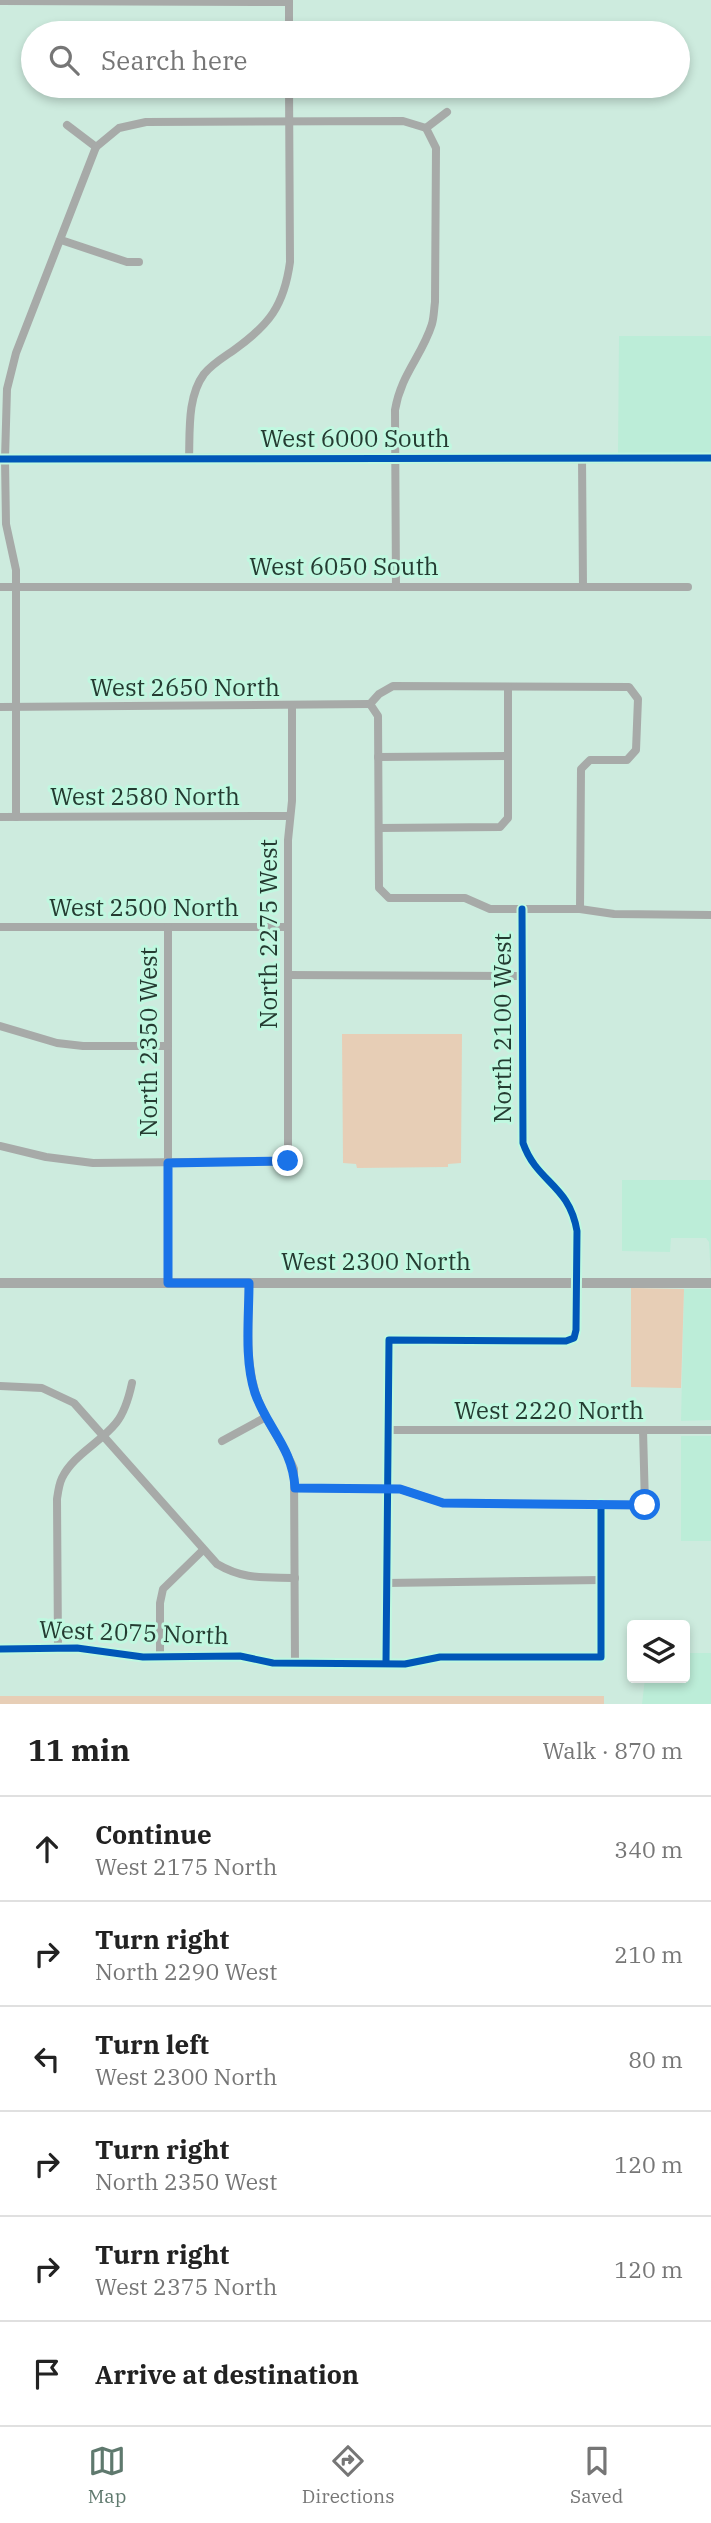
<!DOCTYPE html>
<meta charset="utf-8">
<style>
:root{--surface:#fff;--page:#f6f6f6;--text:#222;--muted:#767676;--line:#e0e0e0;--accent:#5f796e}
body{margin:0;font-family:"IBM Plex Serif",serif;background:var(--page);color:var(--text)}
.controls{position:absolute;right:21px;bottom:21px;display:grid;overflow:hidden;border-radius:7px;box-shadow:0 4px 10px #0003}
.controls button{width:63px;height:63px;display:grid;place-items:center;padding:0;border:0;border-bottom:2px solid var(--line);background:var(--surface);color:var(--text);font:35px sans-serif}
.stop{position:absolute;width:21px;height:21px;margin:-16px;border:5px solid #1a73e8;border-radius:50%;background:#fff}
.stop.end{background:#1a73e8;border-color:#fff;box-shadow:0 2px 7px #0008}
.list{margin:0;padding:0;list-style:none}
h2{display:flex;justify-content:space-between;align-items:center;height:91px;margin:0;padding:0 28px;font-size:30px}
h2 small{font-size:23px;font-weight:400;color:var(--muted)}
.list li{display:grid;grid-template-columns:46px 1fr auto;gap:21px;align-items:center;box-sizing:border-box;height:105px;padding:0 28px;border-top:2px solid var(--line)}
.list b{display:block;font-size:26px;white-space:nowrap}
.list p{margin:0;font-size:23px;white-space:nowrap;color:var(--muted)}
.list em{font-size:23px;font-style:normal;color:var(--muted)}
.icon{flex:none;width:38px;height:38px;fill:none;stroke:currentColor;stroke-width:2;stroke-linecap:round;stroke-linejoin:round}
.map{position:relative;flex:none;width:711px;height:1704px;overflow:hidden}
.search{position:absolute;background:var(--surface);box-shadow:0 4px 10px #0003;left:21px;right:21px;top:21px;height:77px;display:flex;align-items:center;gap:18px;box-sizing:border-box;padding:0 24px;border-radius:38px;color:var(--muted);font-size:26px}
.sheet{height:721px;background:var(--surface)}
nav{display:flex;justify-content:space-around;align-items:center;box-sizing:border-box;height:98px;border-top:2px solid var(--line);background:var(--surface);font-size:19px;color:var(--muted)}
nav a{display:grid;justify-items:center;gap:4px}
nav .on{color:var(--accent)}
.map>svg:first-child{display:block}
.built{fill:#bcedd8}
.green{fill:#e7ceb6}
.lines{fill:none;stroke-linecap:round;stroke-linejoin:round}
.minor{stroke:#a7aaa8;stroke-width:8}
.tertiary{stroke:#a7aaa8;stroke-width:10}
.cycleway-casing{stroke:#c0f8e0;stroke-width:11}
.cycleway{stroke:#0057b8;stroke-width:7}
.route{stroke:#1a73e8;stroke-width:9}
.labels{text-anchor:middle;stroke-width:6;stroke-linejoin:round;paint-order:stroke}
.street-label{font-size:24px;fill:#243b31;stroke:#c0f8e0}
</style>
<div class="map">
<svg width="711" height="1704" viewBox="0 0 711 1704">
<rect width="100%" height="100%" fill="#cdebde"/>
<g class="built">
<path d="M619 336H711V455L618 453Z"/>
<path d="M622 1180H711V1277L709 1242 706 1238H671L670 1252 622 1251Z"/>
<path d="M684 1289H711V1420L681 1421Z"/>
<rect x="681" y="1436" width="30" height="105"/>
<path d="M685 1653H711V1704H642L645 1678H685Z"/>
</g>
<g class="green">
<path d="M342 1034H462L461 1163 448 1164V1167L357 1168 356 1164 343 1163Z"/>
<path d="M631 1288 684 1289 681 1388 631 1387Z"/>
<rect x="0" y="1696" width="604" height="8"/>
</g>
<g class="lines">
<g class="minor">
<path d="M289 0V33"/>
<path d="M0 1 289 2"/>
<path d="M67 125 96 147 119 128 146 122 403 121 426 128"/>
<path d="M61 240 127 262H139"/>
<path d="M582 458 583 587"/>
<path d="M189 459C190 432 187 397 204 374 212 364 224 357 234 350 269 325 284 306 290 262L289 86"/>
<path d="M0 587H688"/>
<path d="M396 587 395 410C401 374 422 356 432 324 434 317 434 309 435 302L436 148 426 128 447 112"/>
<path d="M370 704 379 694 393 686 629 687 638 699 636 750 627 760H590L581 769 580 909"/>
<path d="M370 704 378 716 379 888 389 898H465L490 909H580L614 914 711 915"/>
<path d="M0 707 370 704"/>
<path d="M378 757 508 756"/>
<path d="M0 817 290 816"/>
<path d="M16 817V570L6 524 5 459 7 389 16 353 96 147"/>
<path d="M379 828 500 827 508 818V687"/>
<path d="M0 927H288"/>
<path d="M168 927V1283"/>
<path d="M288 975 522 976"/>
<path d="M0 1026 57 1043 83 1046H168"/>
<path d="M0 1146 46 1157 93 1163 288 1161 294 1165"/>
<path d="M288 1161V840L292 801V707"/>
<path d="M249 1283C249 1318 245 1357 255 1391 263 1419 283 1442 294 1469L295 1663"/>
<path d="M0 1386 42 1388 74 1403 217 1564C244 1580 264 1577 295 1578"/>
<path d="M388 1430H711"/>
<path d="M222 1441 266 1417"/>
<path d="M295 1488 400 1489 443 1503 645 1505 643 1430"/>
<path d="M386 1583 602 1580"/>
<path d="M58 1648 57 1499C58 1492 59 1484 62 1478 73 1455 100 1443 116 1423 125 1412 129 1397 132 1383"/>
<path d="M0 1649 77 1648 143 1657 240 1656 273 1663 405 1664 440 1657H601V1504"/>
<path d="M160 1657V1603L163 1589 203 1550"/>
<path d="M386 1663 389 1340 566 1341 574 1338 576 1330 577 1231C569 1184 537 1183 523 1143L522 909"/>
</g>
<g class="tertiary">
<path d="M0 459 711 458"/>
<path d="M0 1283H711"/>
</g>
<defs>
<g id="cycleway">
<path d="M0 459 711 458"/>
<path d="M0 1649 77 1648 143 1657 240 1656 273 1663 405 1664 440 1657H601V1504"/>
<path d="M386 1663 389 1340 566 1341 574 1338 576 1330 577 1231C569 1184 537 1183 523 1143L522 909"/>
</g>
</defs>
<use href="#cycleway" class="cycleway-casing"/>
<use href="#cycleway" class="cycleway"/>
</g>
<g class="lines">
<path class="route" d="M288 1161 168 1163V1283H249C249 1318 244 1359 255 1393 267 1428 293 1448 295 1488L400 1489 443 1503 645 1505"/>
</g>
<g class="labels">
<g class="street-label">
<text x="355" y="447">West 6000 South</text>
<text x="344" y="575">West 6050 South</text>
<text x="185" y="696">West 2650 North</text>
<text x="145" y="805">West 2580 North</text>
<text x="144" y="916">West 2500 North</text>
<text transform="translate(269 934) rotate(-90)" y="8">North 2275 West</text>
<text transform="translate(503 1028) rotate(-90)" y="8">North 2100 West</text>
<text transform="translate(149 1042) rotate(-90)" y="8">North 2350 West</text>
<text x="376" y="1270">West 2300 North</text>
<text x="549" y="1419">West 2220 North</text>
<text transform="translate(134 1633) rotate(2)" y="8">West 2075 North</text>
</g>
</g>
</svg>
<div class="controls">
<button><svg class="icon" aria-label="layers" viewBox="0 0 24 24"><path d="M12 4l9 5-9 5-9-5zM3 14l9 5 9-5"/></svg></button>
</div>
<div class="stop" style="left:645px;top:1505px"></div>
<div class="stop end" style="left:288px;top:1161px"></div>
<div class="search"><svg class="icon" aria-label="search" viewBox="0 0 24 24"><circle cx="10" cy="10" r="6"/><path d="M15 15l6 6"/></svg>Search here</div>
</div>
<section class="sheet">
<h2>11 min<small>Walk · 870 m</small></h2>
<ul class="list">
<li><svg class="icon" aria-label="ahead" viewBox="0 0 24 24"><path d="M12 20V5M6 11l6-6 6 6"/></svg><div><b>Continue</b><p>West 2175 North</p></div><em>340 m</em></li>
<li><svg class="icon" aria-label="right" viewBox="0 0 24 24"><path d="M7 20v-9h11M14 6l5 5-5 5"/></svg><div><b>Turn right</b><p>North 2290 West</p></div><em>210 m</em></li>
<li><svg class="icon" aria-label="left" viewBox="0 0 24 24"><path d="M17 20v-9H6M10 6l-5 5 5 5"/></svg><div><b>Turn left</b><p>West 2300 North</p></div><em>80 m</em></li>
<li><svg class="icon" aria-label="right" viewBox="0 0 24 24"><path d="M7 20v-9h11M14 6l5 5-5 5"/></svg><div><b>Turn right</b><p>North 2350 West</p></div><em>120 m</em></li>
<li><svg class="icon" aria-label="right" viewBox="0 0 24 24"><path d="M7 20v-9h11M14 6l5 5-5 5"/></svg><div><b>Turn right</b><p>West 2375 North</p></div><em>120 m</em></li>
<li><svg class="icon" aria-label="arrive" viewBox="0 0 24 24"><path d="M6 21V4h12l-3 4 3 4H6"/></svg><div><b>Arrive at destination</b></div></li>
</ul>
</section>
<nav>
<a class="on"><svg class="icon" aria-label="map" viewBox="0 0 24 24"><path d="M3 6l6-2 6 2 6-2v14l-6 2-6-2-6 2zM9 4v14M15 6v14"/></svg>Map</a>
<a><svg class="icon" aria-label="directions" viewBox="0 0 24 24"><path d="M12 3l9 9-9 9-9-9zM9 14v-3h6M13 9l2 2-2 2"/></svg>Directions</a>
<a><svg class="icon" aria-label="saved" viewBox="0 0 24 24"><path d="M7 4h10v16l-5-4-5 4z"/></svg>Saved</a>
</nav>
